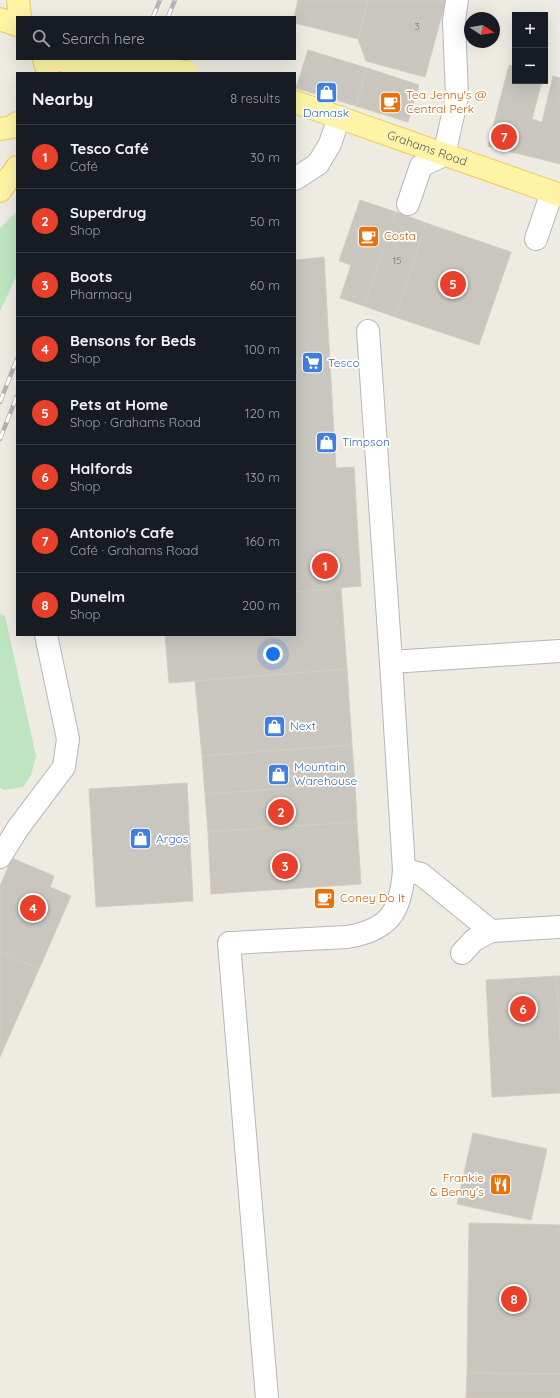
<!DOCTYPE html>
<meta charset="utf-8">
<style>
:root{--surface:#171b24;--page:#20242c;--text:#f1f3f6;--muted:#9ea1a6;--line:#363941;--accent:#e9402c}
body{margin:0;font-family:Quicksand,sans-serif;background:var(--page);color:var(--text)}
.controls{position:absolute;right:12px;top:12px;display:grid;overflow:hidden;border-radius:0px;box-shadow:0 4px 16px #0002}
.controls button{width:36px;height:36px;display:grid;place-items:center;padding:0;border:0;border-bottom:1px solid var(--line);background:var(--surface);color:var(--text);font:20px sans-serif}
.compass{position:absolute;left:464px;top:12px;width:36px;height:36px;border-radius:50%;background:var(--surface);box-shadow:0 4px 16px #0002;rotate:102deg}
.you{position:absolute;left:273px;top:654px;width:14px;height:14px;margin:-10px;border:3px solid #fff;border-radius:50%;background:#1a73e8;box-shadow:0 0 0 6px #1a73e833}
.badge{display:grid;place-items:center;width:26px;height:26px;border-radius:50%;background:var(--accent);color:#fff;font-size:13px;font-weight:700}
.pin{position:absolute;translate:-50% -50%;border:2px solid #fff;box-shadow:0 1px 4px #0006}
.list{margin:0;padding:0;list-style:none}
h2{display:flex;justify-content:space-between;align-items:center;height:52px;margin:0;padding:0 16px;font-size:17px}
h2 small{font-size:13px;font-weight:400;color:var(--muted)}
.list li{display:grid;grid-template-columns:26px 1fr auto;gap:12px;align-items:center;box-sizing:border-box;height:64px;padding:0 16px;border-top:1px solid var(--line)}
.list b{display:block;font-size:15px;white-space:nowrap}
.list p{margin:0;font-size:13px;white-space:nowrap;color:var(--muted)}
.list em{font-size:13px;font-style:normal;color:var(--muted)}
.icon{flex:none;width:22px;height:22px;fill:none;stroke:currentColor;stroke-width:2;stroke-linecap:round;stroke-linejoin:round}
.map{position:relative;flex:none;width:560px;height:1398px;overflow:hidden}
.search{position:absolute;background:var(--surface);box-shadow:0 4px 16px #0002;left:16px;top:16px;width:280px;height:44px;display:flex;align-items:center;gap:10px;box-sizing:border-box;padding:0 14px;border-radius:0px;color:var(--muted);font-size:15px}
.panel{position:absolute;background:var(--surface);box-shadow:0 4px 16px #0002;left:16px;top:72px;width:280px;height:564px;border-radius:0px}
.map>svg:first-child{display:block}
.green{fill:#bee5bf}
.building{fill:#c8c6bf;stroke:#d2cdc0}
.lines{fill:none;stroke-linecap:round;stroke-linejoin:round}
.minor-casing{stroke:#b4b8bc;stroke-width:24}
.major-casing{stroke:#f1ca57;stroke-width:24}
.minor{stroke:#fff;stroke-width:22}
.major{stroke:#fff3a5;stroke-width:22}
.rail-casing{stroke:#b3b4b4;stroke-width:4.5}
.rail{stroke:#fff;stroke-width:3;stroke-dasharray:9;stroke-linecap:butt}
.major-bridge-casing{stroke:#f1ca57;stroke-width:24;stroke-linecap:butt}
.major-bridge{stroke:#fff3a5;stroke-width:22}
.labels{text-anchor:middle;stroke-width:3.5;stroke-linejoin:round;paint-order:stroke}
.number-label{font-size:10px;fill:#76787a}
.food-label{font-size:12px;fill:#c56008;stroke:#fff;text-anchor:start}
.shop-label{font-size:12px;fill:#366cbe;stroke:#fff;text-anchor:start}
.street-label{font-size:12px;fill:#5a5e63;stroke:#fff}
</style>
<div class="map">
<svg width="560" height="1398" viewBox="0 0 560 1398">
<rect width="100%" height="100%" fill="#edebe2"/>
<g class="green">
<path d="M17 211V275L0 311V228Z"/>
<path d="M0 613 5 616 36 756 31 775 23 787 4 790 0 788Z"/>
</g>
<g class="building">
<path d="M298 0H368L358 39 295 23 294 17Z"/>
<path d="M368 0H446L425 77 366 61 358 39Z"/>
<path d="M308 50 367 68 356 106 296 88Z"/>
<path d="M509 65 515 66V81H542L532 119 542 122 553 76 560 78V164L488 146Z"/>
<path d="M367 68 419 85 408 122 356 106Z"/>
<path d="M360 200 396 212 364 306 340 298 351 265 339 261Z"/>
<path d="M396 212 426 223 395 317 364 306Z"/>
<path d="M426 223 511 252 479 345 395 317Z"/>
<path d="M324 257 336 468 354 467 361 586 295 592V260Z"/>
<path d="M341 588 347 669 169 683 165 635H295V592Z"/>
<path d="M347 669 352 745 202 756 195 681Z"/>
<path d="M352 745 355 784 205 794 202 756Z"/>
<path d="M187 783 193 901 96 907 89 789Z"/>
<path d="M355 784 357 822 208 832 205 794Z"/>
<path d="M357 822 361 884 211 894 208 832Z"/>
<path d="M12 858 54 876 50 887 71 896 39 969 0 952V886Z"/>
<path d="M0 952 39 969 0 1057Z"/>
<path d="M556 976 560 1038V1093L492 1097 486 980Z"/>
<path d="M556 976H560V1038Z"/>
<path d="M473 1133 547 1149 531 1220 457 1204Z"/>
<path d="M469 1223 560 1225V1374L467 1373Z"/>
<path d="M467 1373 560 1374V1398H466Z"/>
</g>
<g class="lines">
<defs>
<g id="minor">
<path d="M295 179 318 164 330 144 339 117"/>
<path d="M408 204 421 166 444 155 457 97 454 21 457 0"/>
<path d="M536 239 552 192"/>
<path d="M368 331 391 662"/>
<path d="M0 857 18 828 64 767 68 739 46 635"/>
<path d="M404 870 421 874 491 931 474 940 462 953"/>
<path d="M491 931 560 927"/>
<path d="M229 943 267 1398"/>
<path d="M232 943 347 937C390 930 401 911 404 870L391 662 560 651"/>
</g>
<g id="major">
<path d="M18 0 20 17"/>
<path d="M0 19 17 25"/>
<path d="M44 59 48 73"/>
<path d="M58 59 92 71 122 70"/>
<path id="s1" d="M295 102 560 195"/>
<path d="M0 129 12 127 17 123"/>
<path d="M0 191 17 167"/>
</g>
</defs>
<use href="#minor" class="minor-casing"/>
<use href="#major" class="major-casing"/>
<use href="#minor" class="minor"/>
<use href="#major" class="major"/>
<defs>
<g id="rail">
<path d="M153 17 160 0"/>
<path d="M168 17 175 0"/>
<path d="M130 73 136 59"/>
<path d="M145 73 150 59"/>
<path d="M0 402 17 359"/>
<path d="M0 439 17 396"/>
</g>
</defs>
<use href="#rail" class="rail-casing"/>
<use href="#rail" class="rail"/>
<defs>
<path id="major-bridge" d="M122 70 162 69 187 72"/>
</defs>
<use href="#major-bridge" class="major-bridge-casing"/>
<use href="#major-bridge" class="major-bridge"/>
</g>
<defs>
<symbol id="shop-square" viewBox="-11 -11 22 22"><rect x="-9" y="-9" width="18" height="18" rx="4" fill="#3f7fe0" stroke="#fff"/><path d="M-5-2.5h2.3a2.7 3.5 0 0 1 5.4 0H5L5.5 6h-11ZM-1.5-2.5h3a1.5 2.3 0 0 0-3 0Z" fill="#fff"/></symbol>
<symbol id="cafe-square" viewBox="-11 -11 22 22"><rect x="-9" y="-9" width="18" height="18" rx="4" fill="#e8710a" stroke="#fff"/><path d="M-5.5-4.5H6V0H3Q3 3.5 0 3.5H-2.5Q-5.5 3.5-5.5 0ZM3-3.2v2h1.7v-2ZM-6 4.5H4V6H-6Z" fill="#fff"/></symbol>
<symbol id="supermarket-square" viewBox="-11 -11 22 22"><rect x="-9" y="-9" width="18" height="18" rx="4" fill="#3f7fe0" stroke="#fff"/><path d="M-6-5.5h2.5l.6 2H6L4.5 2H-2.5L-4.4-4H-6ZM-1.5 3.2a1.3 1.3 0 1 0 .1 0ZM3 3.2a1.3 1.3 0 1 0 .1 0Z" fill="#fff"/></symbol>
<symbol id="restaurant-square" viewBox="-11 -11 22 22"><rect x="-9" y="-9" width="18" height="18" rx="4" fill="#e8710a" stroke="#fff"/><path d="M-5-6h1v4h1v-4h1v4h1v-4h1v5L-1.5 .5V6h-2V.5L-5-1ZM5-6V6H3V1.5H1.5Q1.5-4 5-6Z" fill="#fff"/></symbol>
</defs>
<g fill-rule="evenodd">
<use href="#shop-square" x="314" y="80" width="25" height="25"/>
<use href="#cafe-square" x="378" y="90" width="25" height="25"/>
<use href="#cafe-square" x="356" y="224" width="25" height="25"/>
<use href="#supermarket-square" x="300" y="350" width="25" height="25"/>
<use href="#shop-square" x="314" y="430" width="25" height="25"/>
<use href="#shop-square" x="262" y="714" width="25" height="25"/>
<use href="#shop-square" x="266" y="762" width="25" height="25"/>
<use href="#shop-square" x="128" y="826" width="25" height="25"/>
<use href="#cafe-square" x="312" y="886" width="25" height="25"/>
<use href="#restaurant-square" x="488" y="1172" width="25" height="25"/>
</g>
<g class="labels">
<g class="number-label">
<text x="417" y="30">3</text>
<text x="397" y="264">15</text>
</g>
<g class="food-label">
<text x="406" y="99">Tea Jenny's @<tspan x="406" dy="14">Central Perk</tspan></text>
<text x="384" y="240">Costa</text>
<text x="340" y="902">Coney Do It</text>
<text x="484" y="1182" text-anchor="end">Frankie<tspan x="484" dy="14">&amp; Benny's</tspan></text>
</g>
<g class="shop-label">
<text x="326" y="117" text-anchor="middle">Damask</text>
<text x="328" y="367">Tesco</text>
<text x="342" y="446">Timpson</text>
<text x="290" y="730">Next</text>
<text x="294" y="771">Mountain<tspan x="294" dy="14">Warehouse</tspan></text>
<text x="156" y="843">Argos</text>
</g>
<g class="street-label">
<text dy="4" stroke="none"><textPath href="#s1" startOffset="140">Grahams Road</textPath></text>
</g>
</g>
</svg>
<div class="controls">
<button>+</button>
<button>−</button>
</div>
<svg class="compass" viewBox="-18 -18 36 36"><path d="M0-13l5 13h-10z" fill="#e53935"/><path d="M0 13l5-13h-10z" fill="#9ea1a6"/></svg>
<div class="you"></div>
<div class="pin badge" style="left:325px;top:566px">1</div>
<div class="pin badge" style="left:281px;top:812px">2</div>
<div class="pin badge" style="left:285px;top:866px">3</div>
<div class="pin badge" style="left:33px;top:908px">4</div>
<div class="pin badge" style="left:453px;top:284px">5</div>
<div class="pin badge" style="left:523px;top:1009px">6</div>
<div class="pin badge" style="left:504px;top:137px">7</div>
<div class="pin badge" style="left:514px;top:1299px">8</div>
<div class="search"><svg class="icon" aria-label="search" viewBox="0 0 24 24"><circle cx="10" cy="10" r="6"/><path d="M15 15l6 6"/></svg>Search here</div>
<section class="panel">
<h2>Nearby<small>8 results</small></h2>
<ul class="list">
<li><span class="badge">1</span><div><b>Tesco Café</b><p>Café</p></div><em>30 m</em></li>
<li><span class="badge">2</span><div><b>Superdrug</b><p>Shop</p></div><em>50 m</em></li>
<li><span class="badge">3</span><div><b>Boots</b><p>Pharmacy</p></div><em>60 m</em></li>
<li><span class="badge">4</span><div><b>Bensons for Beds</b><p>Shop</p></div><em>100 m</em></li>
<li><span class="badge">5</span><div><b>Pets at Home</b><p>Shop · Grahams Road</p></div><em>120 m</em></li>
<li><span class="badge">6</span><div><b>Halfords</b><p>Shop</p></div><em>130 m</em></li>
<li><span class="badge">7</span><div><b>Antonio's Cafe</b><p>Café · Grahams Road</p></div><em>160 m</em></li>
<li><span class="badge">8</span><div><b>Dunelm</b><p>Shop</p></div><em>200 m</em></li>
</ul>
</section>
</div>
